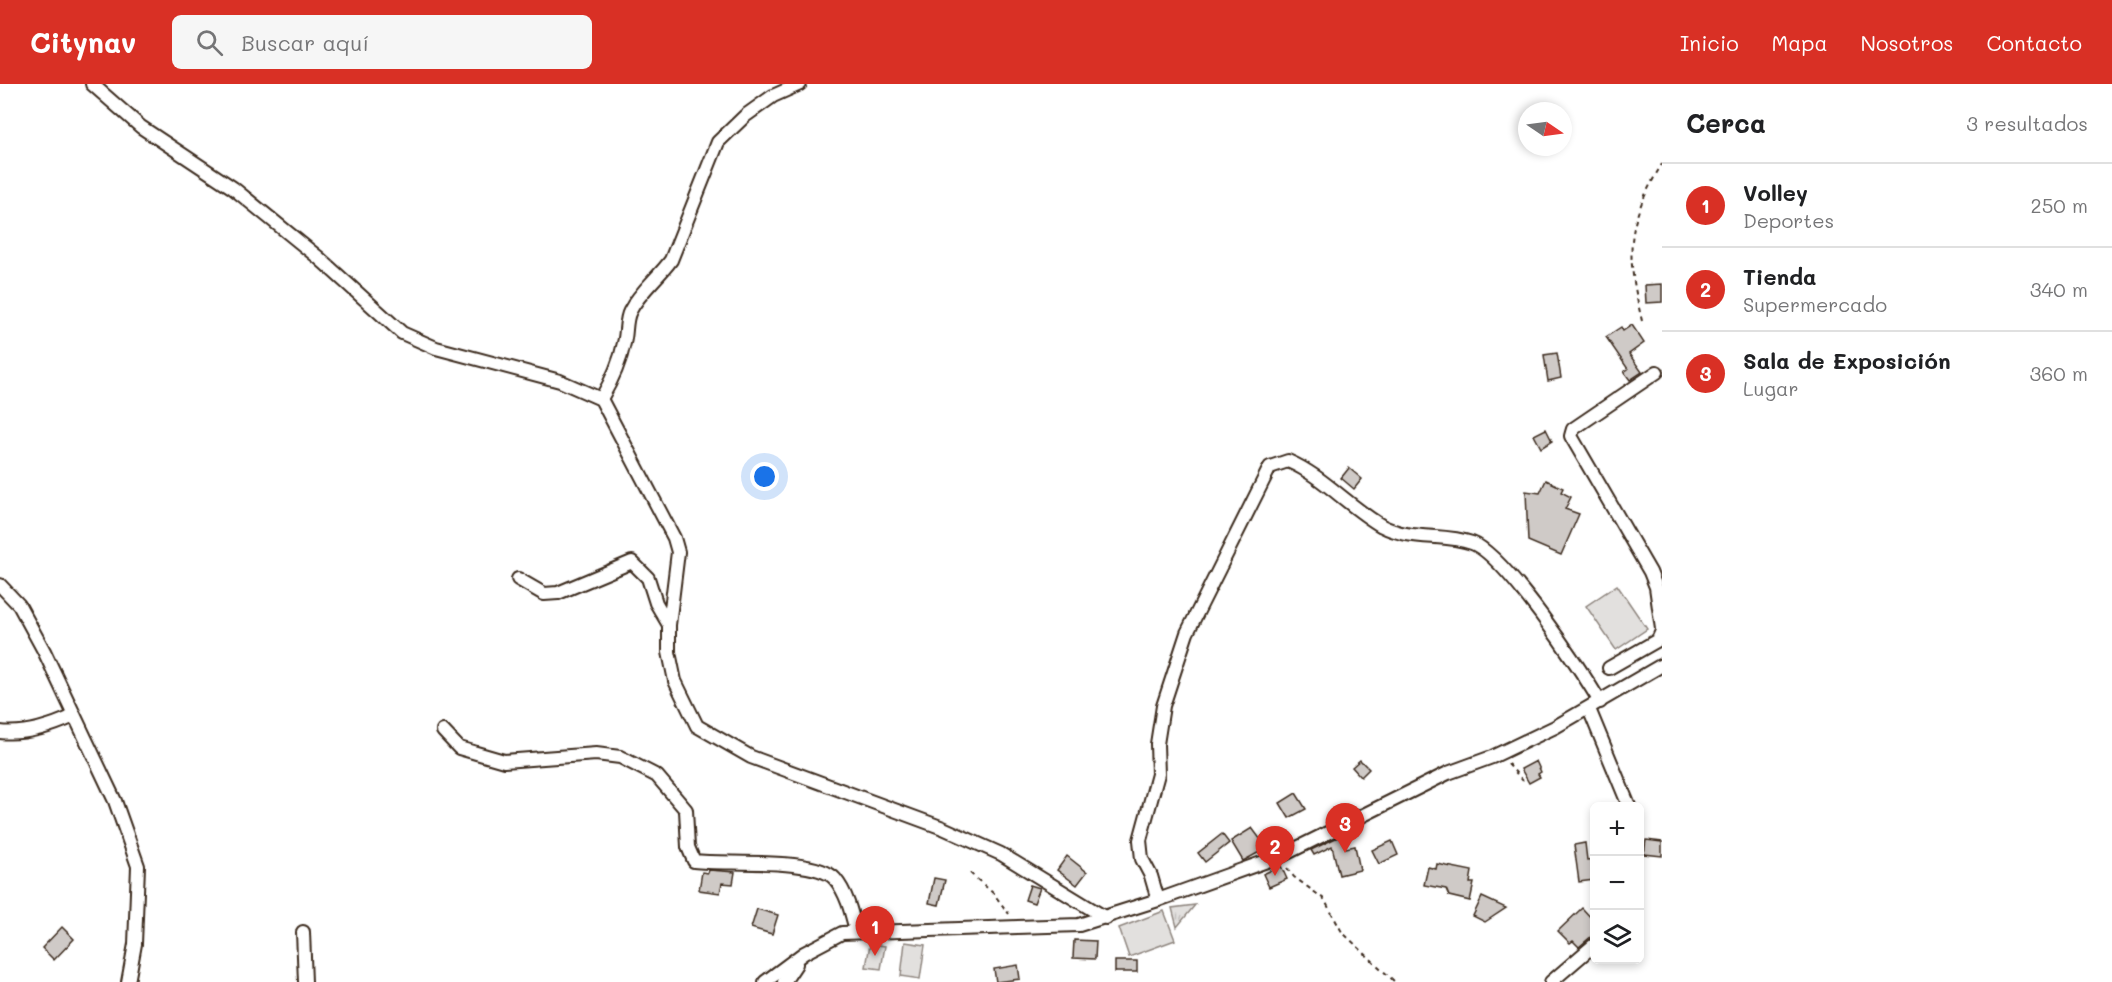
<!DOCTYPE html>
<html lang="es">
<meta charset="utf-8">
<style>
:root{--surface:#fff;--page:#f6f6f6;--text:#202124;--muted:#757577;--line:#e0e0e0;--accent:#d93025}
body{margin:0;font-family:Mali,sans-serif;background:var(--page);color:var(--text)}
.controls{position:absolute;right:18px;bottom:18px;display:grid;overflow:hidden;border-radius:9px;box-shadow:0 3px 9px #0003}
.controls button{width:54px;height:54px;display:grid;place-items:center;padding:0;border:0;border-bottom:2px solid var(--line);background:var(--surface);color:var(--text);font:30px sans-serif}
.compass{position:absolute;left:1518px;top:18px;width:54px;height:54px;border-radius:50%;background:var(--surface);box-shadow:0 3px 9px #0003;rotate:103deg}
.you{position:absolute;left:765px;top:393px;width:21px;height:21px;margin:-15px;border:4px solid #fff;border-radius:50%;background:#1a73e8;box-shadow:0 0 0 9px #1a73e833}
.badge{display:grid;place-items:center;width:39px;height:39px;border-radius:50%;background:var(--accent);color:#fff;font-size:20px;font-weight:700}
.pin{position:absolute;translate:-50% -50px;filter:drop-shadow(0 2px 3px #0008)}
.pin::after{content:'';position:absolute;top:32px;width:21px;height:18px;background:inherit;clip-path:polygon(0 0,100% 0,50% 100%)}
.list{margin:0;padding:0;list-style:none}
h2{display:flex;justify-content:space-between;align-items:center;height:78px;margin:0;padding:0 24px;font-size:26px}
h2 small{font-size:20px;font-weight:400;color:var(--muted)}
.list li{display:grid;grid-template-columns:39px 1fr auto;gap:18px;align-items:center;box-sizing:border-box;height:84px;padding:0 24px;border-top:2px solid var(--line)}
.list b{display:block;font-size:22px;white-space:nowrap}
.list p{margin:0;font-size:20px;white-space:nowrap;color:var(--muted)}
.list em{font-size:20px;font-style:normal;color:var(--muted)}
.icon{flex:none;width:33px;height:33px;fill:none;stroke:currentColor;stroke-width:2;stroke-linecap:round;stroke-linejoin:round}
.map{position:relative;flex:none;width:1662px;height:898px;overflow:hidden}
header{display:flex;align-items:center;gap:36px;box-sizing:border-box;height:84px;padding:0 30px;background:var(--accent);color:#fff}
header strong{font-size:28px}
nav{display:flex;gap:33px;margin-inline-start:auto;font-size:21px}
.search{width:420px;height:54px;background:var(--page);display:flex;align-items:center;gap:15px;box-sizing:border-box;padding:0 21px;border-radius:9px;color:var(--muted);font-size:22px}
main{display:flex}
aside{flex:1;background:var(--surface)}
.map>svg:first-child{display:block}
.park{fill:url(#park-tufts);stroke:#8e857e;stroke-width:1.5}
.pitch{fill:#e2e0de;stroke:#8e857e;stroke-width:1.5}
.building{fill:#cfcac7;stroke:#3b2a1e;stroke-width:1.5}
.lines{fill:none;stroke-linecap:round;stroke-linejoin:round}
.minor-casing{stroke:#3b2a1e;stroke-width:16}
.path{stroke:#3b2a1e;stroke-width:2;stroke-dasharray:4.5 4.5;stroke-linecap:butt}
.minor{stroke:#fff;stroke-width:12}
</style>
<header>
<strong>Citynav</strong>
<div class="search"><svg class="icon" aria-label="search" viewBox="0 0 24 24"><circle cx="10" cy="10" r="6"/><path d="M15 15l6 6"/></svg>Buscar aquí</div>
<nav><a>Inicio</a><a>Mapa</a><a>Nosotros</a><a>Contacto</a></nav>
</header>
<main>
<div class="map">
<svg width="1662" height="898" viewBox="0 0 1662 898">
<defs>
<pattern id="park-tufts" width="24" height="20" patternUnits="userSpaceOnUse" patternTransform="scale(1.5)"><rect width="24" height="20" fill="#e2e0de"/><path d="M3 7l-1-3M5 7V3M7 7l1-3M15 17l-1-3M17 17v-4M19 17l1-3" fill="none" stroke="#c3c0be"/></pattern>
</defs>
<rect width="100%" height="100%" fill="#fff"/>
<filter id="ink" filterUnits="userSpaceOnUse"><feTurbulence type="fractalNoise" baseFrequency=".0167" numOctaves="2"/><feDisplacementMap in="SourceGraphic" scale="12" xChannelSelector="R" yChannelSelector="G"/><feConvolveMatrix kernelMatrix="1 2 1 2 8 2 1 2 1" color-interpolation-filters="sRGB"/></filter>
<g filter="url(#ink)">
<path class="park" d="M1195 821 1177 843 1172 824Z"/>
<g class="pitch">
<path d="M1617 501 1647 545 1616 566 1586 522Z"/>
<path d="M1164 827 1175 856 1129 873 1119 844Z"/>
<path d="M905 858 925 861 920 895 901 892Z"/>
<path d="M870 860 885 862 881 885 866 883Z"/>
</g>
<g class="building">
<path d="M1662 200V218L1646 219 1645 201Z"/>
<path d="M1632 241 1644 259 1629 270 1642 288 1630 296 1624 288 1628 285 1606 253 1621 243 1623 247Z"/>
<path d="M1557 269 1561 294 1548 297 1544 271Z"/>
<path d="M1546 345 1552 357 1541 364 1534 351Z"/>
<path d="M1349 384 1362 395 1354 405 1341 394Z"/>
<path d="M1546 396 1563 404 1561 408 1571 413 1565 425 1579 430 1561 471 1528 457 1526 407 1540 409Z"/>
<path d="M1360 676 1369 685 1361 693 1352 683Z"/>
<path d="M1536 677 1541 688 1538 690 1540 693 1529 699 1521 685Z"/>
<path d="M1296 709 1306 725 1289 734 1280 719Z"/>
<path d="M1252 744 1267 764 1243 777 1231 757Z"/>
<path d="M1222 750 1229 759 1205 778 1198 769Z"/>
<path d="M1340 752 1346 764 1355 762 1360 786 1339 791 1332 762 1314 771 1311 766Z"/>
<path d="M1646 756 1662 758V772L1644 770Z"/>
<path d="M1392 757 1398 771 1379 780 1372 766Z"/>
<path d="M1585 759 1587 776 1594 775V796L1579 798 1574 761Z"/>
<path d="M1067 772 1087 788 1077 801 1057 786Z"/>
<path d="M1437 780 1472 787 1470 799H1474L1470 817 1449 812 1446 805 1424 801 1428 783 1436 785Z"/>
<path d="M1281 782 1287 795 1269 803 1263 790Z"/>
<path d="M709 786 735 788 733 800 722 799 720 809 699 806 702 788 708 789Z"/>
<path d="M934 794 945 796 939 821 929 819Z"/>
<path d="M1030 801 1040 804 1034 819 1025 816Z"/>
<path d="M1482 813 1506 824 1485 838 1473 832Z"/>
<path d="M1582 824 1594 837V850L1579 863 1573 857 1570 859 1558 847Z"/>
<path d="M757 825 778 831 772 850 751 844Z"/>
<path d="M62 843 74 855 54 876 42 864Z"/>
<path d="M1074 856 1096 857 1095 875 1073 874Z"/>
<rect x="1115" y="877" width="22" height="11"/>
<path d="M1018 881 1020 895 996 898 994 885Z"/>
</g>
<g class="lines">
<defs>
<g id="minor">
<path d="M92 0 141 43 233 104 319 174 402 249 436 264 560 297 601 315 674 454 678 468 669 541V568L675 597 697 642 751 673 943 744 1001 770 1106 834"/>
<path d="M1657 288 1573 345 1571 352 1650 488 1656 503 1662 545"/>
<path d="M601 315C611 298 620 279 624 259 627 249 625 236 630 227 640 207 658 194 671 176L718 58 745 32 773 12 800 0"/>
<path d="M518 495 544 510 558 509 632 478 648 494 656 519 669 541"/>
<path d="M0 501 19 521 44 567 115 717 138 782 135 860 128 898"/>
<path d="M1609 584 1658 556 1662 547"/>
<path d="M1589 625 1629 722"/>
<path d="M443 647 459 664 504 677 596 670 620 673 657 692 686 726 688 763 694 777C725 781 816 773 835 795 847 809 852 831 856 847"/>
<path d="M0 648C25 651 52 642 74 632"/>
<path d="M1158 816 1151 792 1142 775 1140 756 1158 690 1157 660 1163 622 1187 549 1270 383 1288 377C1323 392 1349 423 1382 442 1411 457 1443 449 1472 459 1504 470 1581 585 1600 618"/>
<path d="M303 848 305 898"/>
<path d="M765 898 804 869 842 849 1079 841 1158 816 1281 772 1448 689 1492 673 1555 643 1662 581"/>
<path d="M784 898 796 880"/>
<path d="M1551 898 1594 861"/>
</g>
</defs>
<use href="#minor" class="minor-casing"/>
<g class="path">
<path d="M1642 237C1626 169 1625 141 1662 80"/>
<path d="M1508 680 1524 698"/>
<path d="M1287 784 1294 793 1324 815 1342 848 1395 898"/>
<path d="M970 789 993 809 1009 830"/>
</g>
<use href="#minor" class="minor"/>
</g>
</g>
</svg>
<div class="controls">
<button>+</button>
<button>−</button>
<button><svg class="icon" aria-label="layers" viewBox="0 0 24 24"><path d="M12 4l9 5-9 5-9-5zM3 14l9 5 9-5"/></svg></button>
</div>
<svg class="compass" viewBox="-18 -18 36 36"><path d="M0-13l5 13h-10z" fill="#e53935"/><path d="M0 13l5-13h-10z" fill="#757577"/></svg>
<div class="you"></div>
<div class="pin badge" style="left:875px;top:872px">1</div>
<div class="pin badge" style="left:1275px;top:792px">2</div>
<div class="pin badge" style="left:1345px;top:769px">3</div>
</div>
<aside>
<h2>Cerca<small>3 resultados</small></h2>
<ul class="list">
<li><span class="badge">1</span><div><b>Volley</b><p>Deportes</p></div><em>250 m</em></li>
<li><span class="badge">2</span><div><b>Tienda</b><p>Supermercado</p></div><em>340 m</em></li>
<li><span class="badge">3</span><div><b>Sala de Exposición</b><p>Lugar</p></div><em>360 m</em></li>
</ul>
</aside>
</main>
